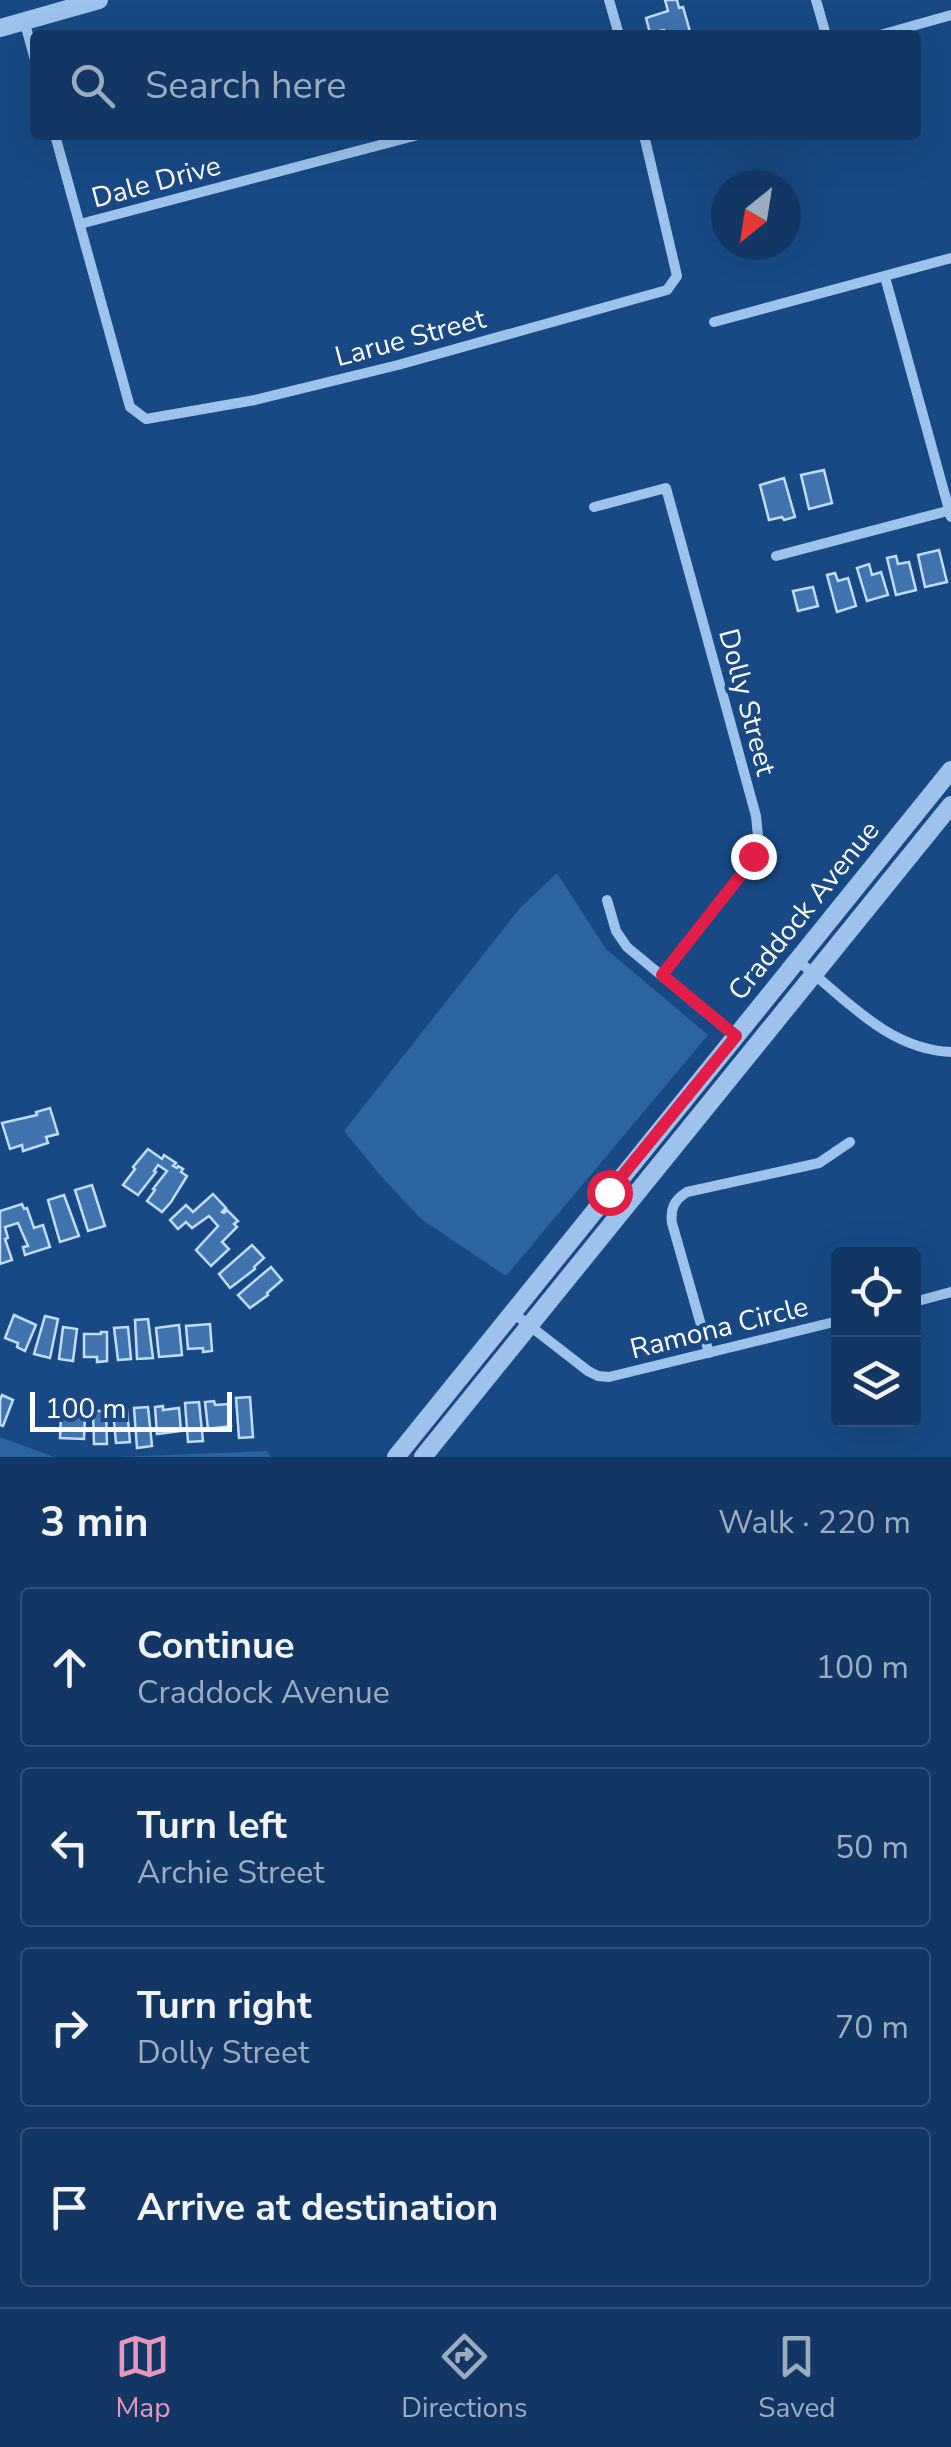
<!DOCTYPE html>
<meta charset="utf-8">
<style>
:root{--surface:#123764;--page:#1f426d;--text:#f1f3f6;--muted:#9cacbf;--line:#315178;--accent:#e797bd}
body{margin:0;font-family:"Nunito Sans",sans-serif;background:var(--page);color:var(--text)}
.controls{position:absolute;right:30px;bottom:30px;display:grid;overflow:hidden;border-radius:10px;box-shadow:0 10px 40px #0002}
.controls button{width:90px;height:90px;display:grid;place-items:center;padding:0;border:0;border-bottom:2px solid var(--line);background:var(--surface);color:var(--text);font:50px sans-serif}
.compass{position:absolute;left:711px;top:170px;width:90px;height:90px;border-radius:50%;background:var(--surface);box-shadow:0 10px 40px #0002;rotate:210deg}
.scale{position:absolute;left:30px;bottom:25px;width:202px;box-sizing:border-box;padding-left:10px;border:5px solid #fff;border-top:0;font-size:28px;line-height:35px;white-space:nowrap;color:#fff;-webkit-text-stroke:8px #184985;paint-order:stroke}
.stop{position:absolute;width:30px;height:30px;margin:-22px;border:8px solid #e11d48;border-radius:50%;background:#fff}
.stop.end{background:#e11d48;border-color:#fff;box-shadow:0 2px 10px #0008}
.list{margin:0;padding:0;list-style:none}
h2{display:flex;justify-content:space-between;align-items:center;height:130px;margin:0;padding:0 40px;font-size:42px}
h2 small{font-size:32px;font-weight:400;color:var(--muted)}
.list li{display:grid;grid-template-columns:65px 1fr auto;gap:30px;align-items:center;box-sizing:border-box;height:160px;margin:0 20px 20px;padding:0 20px;border:2px solid var(--line);border-radius:10px}
.list b{display:block;font-size:38px;white-space:nowrap}
.list p{margin:0;font-size:32px;white-space:nowrap;color:var(--muted)}
.list em{font-size:32px;font-style:normal;color:var(--muted)}
.icon{flex:none;width:55px;height:55px;fill:none;stroke:currentColor;stroke-width:2;stroke-linecap:round;stroke-linejoin:round}
.map{position:relative;flex:none;width:951px;height:1457px;overflow:hidden}
.search{position:absolute;background:var(--surface);box-shadow:0 10px 40px #0002;left:30px;right:30px;top:30px;height:110px;display:flex;align-items:center;gap:25px;box-sizing:border-box;padding:0 35px;border-radius:10px;color:var(--muted);font-size:38px}
.sheet{height:850px;background:var(--surface)}
nav{display:flex;justify-content:space-around;align-items:center;box-sizing:border-box;height:140px;border-top:2px solid var(--line);background:var(--surface);font-size:28px;color:var(--muted)}
nav a{display:grid;justify-items:center;gap:5px}
nav .on{color:var(--accent)}
.map>svg:first-child{display:block}
.green{fill:#2b63a3}
.building{fill:#4173af;stroke:#c3dcf9;stroke-width:2.5}
.lines{fill:none;stroke-linecap:round;stroke-linejoin:round}
.minor{stroke:#9ec2ec;stroke-width:10}
.tertiary{stroke:#9ec2ec;stroke-width:18}
.route{stroke:#e11d48;stroke-width:12}
.labels{text-anchor:middle;stroke-width:8;stroke-linejoin:round;paint-order:stroke}
.street-label{font-size:28px;fill:#fff;stroke:#184985}
</style>
<div class="map">
<svg width="951" height="1457" viewBox="0 0 951 1457">
<rect width="100%" height="100%" fill="#184985"/>
<g class="green">
<path d="M557 873 606 949 708 1035 506 1276 421 1219 380 1175 344 1131 520 908Z"/>
<path d="M0 1437 54 1457H0Z"/>
<path d="M267 1451 271 1457H118Z"/>
</g>
<g class="building">
<path d="M665 0H677L679 8 683 7 691 35H666L664 30 650 33 646 18 668 11Z"/>
<path d="M824 470 832 503 809 509 801 475Z"/>
<path d="M784 478 795 517 784 520 782 517 769 520 760 485Z"/>
<path d="M939 550 947 582 925 587 918 555Z"/>
<path d="M896 556 898 564 909 562 916 590 896 595 887 558Z"/>
<path d="M869 564 872 575 881 572 888 595 867 601 857 568Z"/>
<path d="M835 573 838 581 848 578 856 606 837 612 827 575Z"/>
<path d="M813 587 818 606 798 611 793 591Z"/>
<path d="M50 1108 58 1134 46 1137 48 1143 23 1151 22 1145 10 1149 2 1123 37 1115 36 1112Z"/>
<path d="M148 1149 162 1159 164 1155 176 1163 173 1166 177 1168 178 1166 183 1169 181 1172 187 1176 171 1202 162 1212 147 1201 155 1190 153 1189 167 1171 158 1165 154 1171 156 1172 138 1195 123 1185 135 1169 133 1167Z"/>
<path d="M92 1185 105 1226 88 1231 75 1190Z"/>
<path d="M213 1194 226 1208 222 1212 224 1213 227 1210 238 1221 234 1224 237 1227 222 1242 229 1249 211 1266 196 1250 218 1226 209 1216 192 1228 186 1222 178 1229 170 1220 186 1205 193 1212Z"/>
<path d="M64 1195 79 1236 60 1242 48 1200Z"/>
<path d="M22 1204 24 1209 27 1208 34 1228 43 1225 50 1247 25 1255 23 1247 28 1246 18 1223 5 1227 8 1238 5 1239 12 1260 0 1264V1211Z"/>
<path d="M252 1245 264 1258 254 1267 255 1269 230 1288 219 1274Z"/>
<path d="M271 1267 282 1280 267 1293 268 1295 250 1308 238 1295Z"/>
<path d="M14 1315 36 1325 25 1351 17 1347 18 1343 5 1338Z"/>
<path d="M45 1316 58 1319 50 1358 34 1354Z"/>
<path d="M148 1319 153 1358 137 1359 135 1320Z"/>
<path d="M210 1324 212 1351 203 1352V1348L188 1349 186 1326Z"/>
<path d="M179 1325 182 1355 159 1357 156 1328Z"/>
<path d="M63 1327 77 1329 73 1361 59 1359Z"/>
<path d="M128 1327 131 1359 118 1360 114 1328Z"/>
<path d="M101 1332H107V1361L97 1362V1357H84V1334H101Z"/>
<path d="M2 1395 13 1400 3 1426 0 1425V1400Z"/>
<path d="M250 1397 253 1437 239 1438 236 1398Z"/>
<path d="M214 1401 215 1405 229 1404 231 1426 208 1429 205 1402Z"/>
<path d="M199 1402 203 1441 188 1442 185 1403Z"/>
<path d="M163 1406V1410L179 1408 181 1431 157 1434 155 1407Z"/>
<path d="M148 1407 152 1446 137 1448 134 1408Z"/>
<path d="M127 1410 130 1442 116 1443 113 1411Z"/>
<path d="M93 1411H106L107 1444H94Z"/>
<path d="M61 1415 85 1416 84 1439 60 1438Z"/>
</g>
<g class="lines">
<g class="minor">
<path d="M609 0 619 35"/>
<path d="M816 0 826 35"/>
<path d="M24 20 35 60"/>
<path d="M880 35 951 15"/>
<path d="M55 135 130 407 146 419 255 400 398 365 667 290 677 276 644 135"/>
<path d="M80 224 418 135"/>
<path d="M885 277 951 517"/>
<path d="M714 322 951 258"/>
<path d="M594 507 666 488 756 816 758 836 756 846 745 871 662 975"/>
<path d="M776 556 951 510"/>
<path d="M607 900 616 931 627 947 737 1038"/>
<path d="M797 960C845 998 887 1049 951 1052"/>
<path d="M914 1302 951 1292"/>
<path d="M512 1312 588 1371 598 1376 609 1377 838 1321"/>
<path d="M709 1353 672 1223C670 1209 674 1200 687 1192L819 1163 850 1142"/>
</g>
<g class="tertiary">
<path d="M0 28 99 0"/>
<path d="M396 1457 951 770"/>
<path d="M423 1457 951 805"/>
</g>
</g>
<g class="lines">
<path class="route" d="M609 1192 736 1036 662 975 744 871 753 856"/>
</g>
<g class="labels">
<g class="street-label">
<text transform="translate(156 181) rotate(-15)" y="10">Dale Drive</text>
<text transform="translate(410 337) rotate(-15)" y="10">Larue Street</text>
<text transform="translate(748 702) rotate(75)" y="10">Dolly Street</text>
<text transform="translate(803 910) rotate(-51)" y="10">Craddock Avenue</text>
<text transform="translate(719 1327) rotate(-14)" y="10">Ramona Circle</text>
</g>
</g>
</svg>
<div class="controls">
<button><svg class="icon" aria-label="locate" viewBox="0 0 24 24"><circle cx="12" cy="12" r="6"/><path d="M12 2v4M12 18v4M2 12h4M18 12h4"/></svg></button>
<button><svg class="icon" aria-label="layers" viewBox="0 0 24 24"><path d="M12 4l9 5-9 5-9-5zM3 14l9 5 9-5"/></svg></button>
</div>
<svg class="compass" viewBox="-18 -18 36 36"><path d="M0-13l5 13h-10z" fill="#e53935"/><path d="M0 13l5-13h-10z" fill="#9cacbf"/></svg>
<div class="scale">100 m</div>
<div class="stop" style="left:609px;top:1192px"></div>
<div class="stop end" style="left:753px;top:856px"></div>
<div class="search"><svg class="icon" aria-label="search" viewBox="0 0 24 24"><circle cx="10" cy="10" r="6"/><path d="M15 15l6 6"/></svg>Search here</div>
</div>
<section class="sheet">
<h2>3 min<small>Walk · 220 m</small></h2>
<ul class="list">
<li><svg class="icon" aria-label="ahead" viewBox="0 0 24 24"><path d="M12 20V5M6 11l6-6 6 6"/></svg><div><b>Continue</b><p>Craddock Avenue</p></div><em>100 m</em></li>
<li><svg class="icon" aria-label="left" viewBox="0 0 24 24"><path d="M17 20v-9H6M10 6l-5 5 5 5"/></svg><div><b>Turn left</b><p>Archie Street</p></div><em>50 m</em></li>
<li><svg class="icon" aria-label="right" viewBox="0 0 24 24"><path d="M7 20v-9h11M14 6l5 5-5 5"/></svg><div><b>Turn right</b><p>Dolly Street</p></div><em>70 m</em></li>
<li><svg class="icon" aria-label="arrive" viewBox="0 0 24 24"><path d="M6 21V4h12l-3 4 3 4H6"/></svg><div><b>Arrive at destination</b></div></li>
</ul>
</section>
<nav>
<a class="on"><svg class="icon" aria-label="map" viewBox="0 0 24 24"><path d="M3 6l6-2 6 2 6-2v14l-6 2-6-2-6 2zM9 4v14M15 6v14"/></svg>Map</a>
<a><svg class="icon" aria-label="directions" viewBox="0 0 24 24"><path d="M12 3l9 9-9 9-9-9zM9 14v-3h6M13 9l2 2-2 2"/></svg>Directions</a>
<a><svg class="icon" aria-label="saved" viewBox="0 0 24 24"><path d="M7 4h10v16l-5-4-5 4z"/></svg>Saved</a>
</nav>
